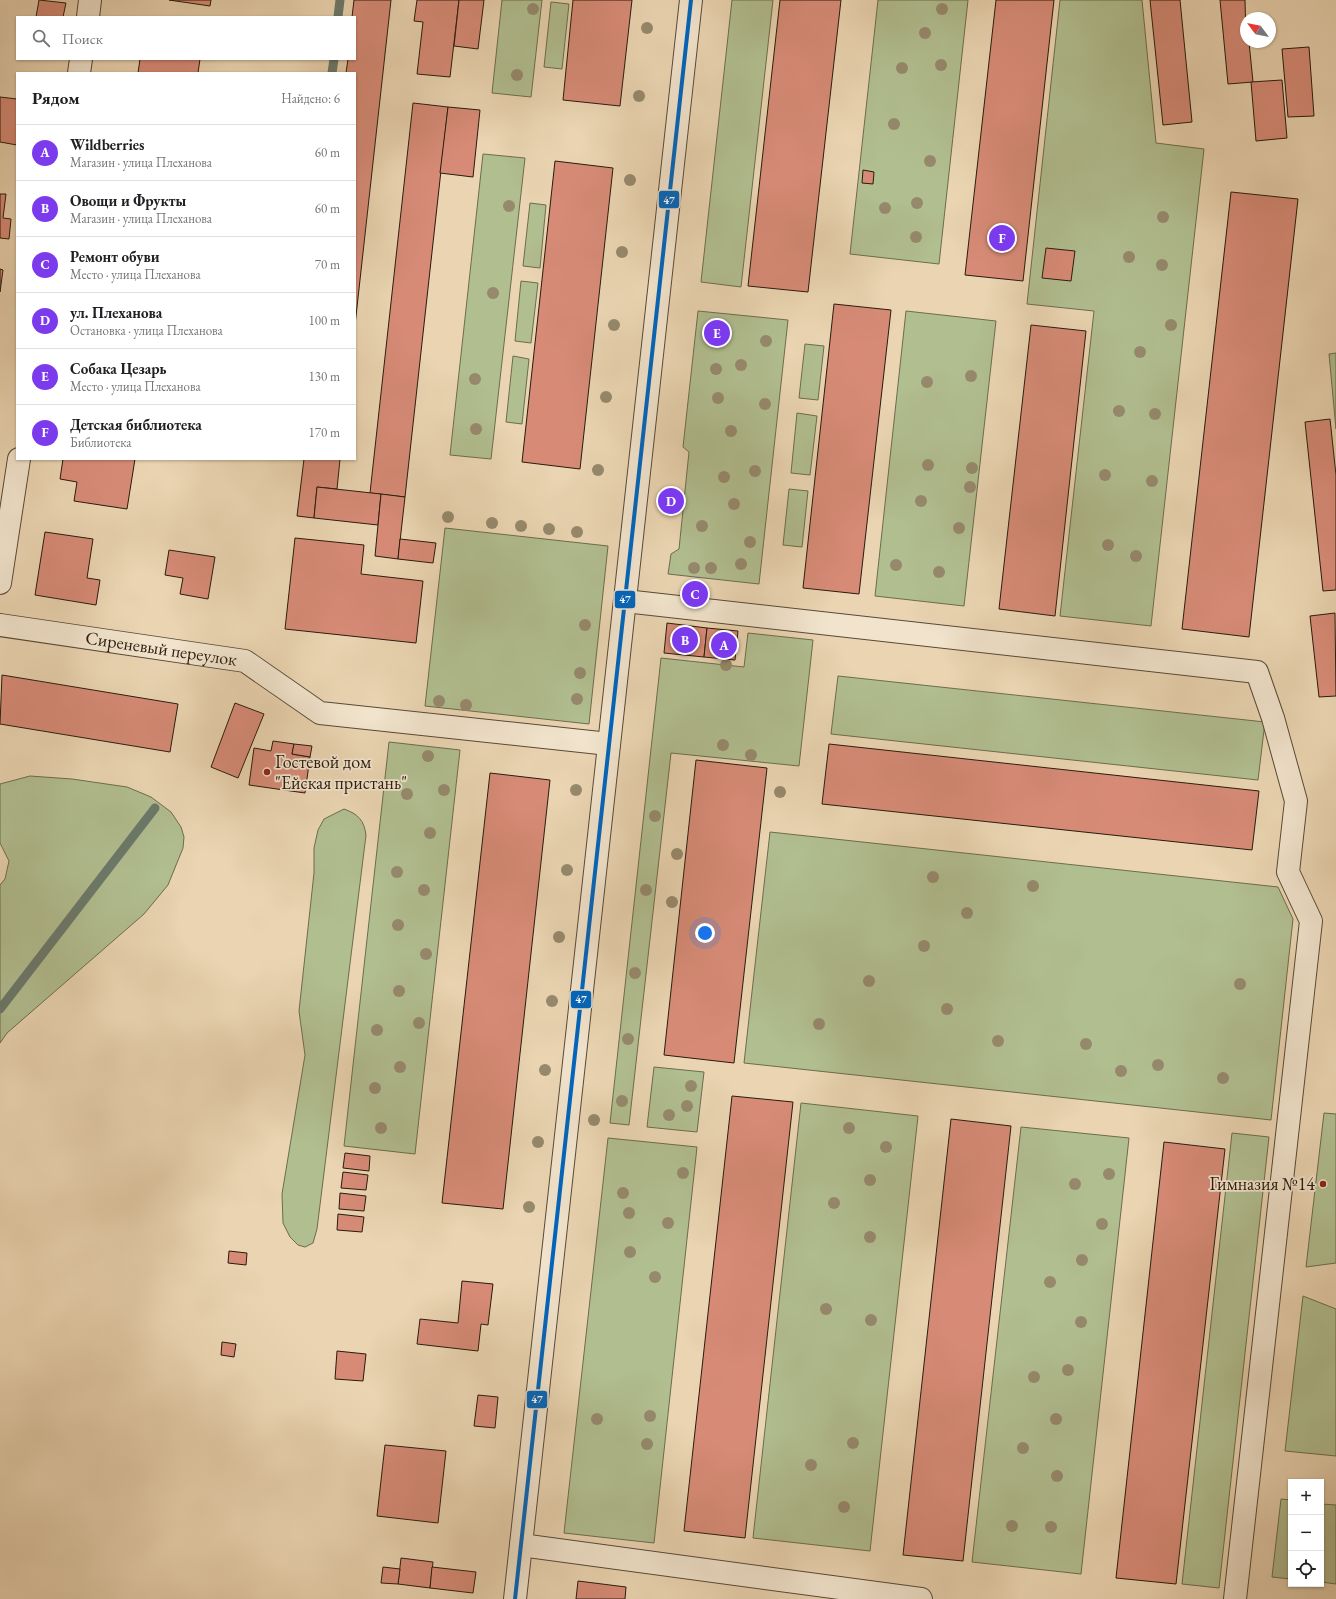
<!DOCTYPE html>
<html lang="ru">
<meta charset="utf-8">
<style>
:root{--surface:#fff;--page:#f2f2f2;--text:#202124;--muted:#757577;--line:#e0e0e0;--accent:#7c3aed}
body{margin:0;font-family:"EB Garamond",serif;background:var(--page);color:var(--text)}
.controls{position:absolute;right:12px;bottom:12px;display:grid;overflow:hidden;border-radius:0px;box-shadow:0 1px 3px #0004}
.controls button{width:36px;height:36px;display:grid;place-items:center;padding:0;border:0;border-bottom:1px solid var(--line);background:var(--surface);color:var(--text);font:20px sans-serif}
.compass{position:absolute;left:1240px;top:12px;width:36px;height:36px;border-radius:50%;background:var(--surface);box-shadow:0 1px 3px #0004;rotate:302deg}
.you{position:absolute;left:705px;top:933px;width:14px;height:14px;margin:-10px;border:3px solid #fff;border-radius:50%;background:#1a73e8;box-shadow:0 0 0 6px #1a73e833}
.badge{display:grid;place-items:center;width:26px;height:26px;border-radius:50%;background:var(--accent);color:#fff;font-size:13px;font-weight:700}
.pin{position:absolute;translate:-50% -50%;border:2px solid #fff;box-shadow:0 1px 4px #0006}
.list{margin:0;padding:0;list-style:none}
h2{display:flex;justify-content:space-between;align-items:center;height:52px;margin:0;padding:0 16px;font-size:17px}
h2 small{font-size:13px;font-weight:400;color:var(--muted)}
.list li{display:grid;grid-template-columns:26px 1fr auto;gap:12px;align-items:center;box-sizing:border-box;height:56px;padding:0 16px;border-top:1px solid var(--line)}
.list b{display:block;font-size:15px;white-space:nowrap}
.list p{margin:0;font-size:13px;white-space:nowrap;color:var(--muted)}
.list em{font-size:13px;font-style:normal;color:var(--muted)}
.icon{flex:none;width:22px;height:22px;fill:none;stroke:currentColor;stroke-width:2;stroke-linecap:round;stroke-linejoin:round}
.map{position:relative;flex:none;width:1336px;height:1599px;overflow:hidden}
.search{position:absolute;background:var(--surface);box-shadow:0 1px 3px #0004;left:16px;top:16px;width:340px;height:44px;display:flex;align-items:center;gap:10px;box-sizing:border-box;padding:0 14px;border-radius:0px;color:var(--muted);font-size:15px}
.panel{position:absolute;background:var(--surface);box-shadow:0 1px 3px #0004;left:16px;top:72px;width:340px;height:388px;border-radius:0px}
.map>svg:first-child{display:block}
.green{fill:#b1be90;stroke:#6c6c4e}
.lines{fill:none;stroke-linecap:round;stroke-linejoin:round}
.stream{stroke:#6b796b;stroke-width:9}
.building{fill:#d78b77;stroke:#281b0d}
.minor-casing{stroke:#584936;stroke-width:24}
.minor{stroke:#f1e3cc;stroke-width:22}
.bus-1-casing{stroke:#f1e3cc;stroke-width:7}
.bus-1{stroke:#0065bd;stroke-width:4}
.tree{fill:#96896c}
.poi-dot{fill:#8f2418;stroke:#f1e3cc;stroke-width:1.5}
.labels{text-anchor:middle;stroke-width:3.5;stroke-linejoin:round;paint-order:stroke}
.street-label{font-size:18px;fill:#281b0d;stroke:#f1e3cc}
.poi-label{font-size:18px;fill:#281b0d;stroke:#f1e3cc;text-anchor:start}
.line-badge{stroke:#f1e3cc;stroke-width:1.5}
.badge-label{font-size:11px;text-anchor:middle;font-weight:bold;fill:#fff}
</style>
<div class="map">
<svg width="1336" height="1599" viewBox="0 0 1336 1599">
<rect width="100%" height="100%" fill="#ead4b1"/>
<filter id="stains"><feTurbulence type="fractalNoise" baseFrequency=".005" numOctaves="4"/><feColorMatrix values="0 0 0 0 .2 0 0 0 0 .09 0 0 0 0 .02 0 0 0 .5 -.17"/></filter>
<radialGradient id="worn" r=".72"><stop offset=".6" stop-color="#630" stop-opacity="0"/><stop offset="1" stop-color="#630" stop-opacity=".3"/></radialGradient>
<g class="green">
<path d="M502 0H542L531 97 492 93Z"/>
<path d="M732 0H773L741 287 701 282Z"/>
<path d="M878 0H968L939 264 850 254Z"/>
<path d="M1060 0H1142L1156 143 1204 149 1151 626 1060 616 1094 311 1027 304Z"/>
<path d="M551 2 569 4 562 69 544 67Z"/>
<path d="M483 154 525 158 491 459 450 455Z"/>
<path d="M530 203 546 205 540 268 523 266Z"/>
<path d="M521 281 538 283 531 343 515 341Z"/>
<path d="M698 311 788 320 759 584 668 574 671 554 679 549 689 452 683 447Z"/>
<path d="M906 311 996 321 964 606 875 596Z"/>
<path d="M805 344 824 346 818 400 799 398Z"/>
<path d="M1336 353V429L1329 354Z"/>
<path d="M513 356 529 359 522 424 506 422Z"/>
<path d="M797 413 817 416 810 475 791 473Z"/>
<path d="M789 489 808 491 802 547 783 545Z"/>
<path d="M445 528 608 546 589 724 425 706Z"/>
<path d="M748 633 813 640 799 766 671 753 629 1125 610 1123 661 658 744 667Z"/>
<path d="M838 676 1265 722 1258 780 831 734Z"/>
<path d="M389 742 460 750 415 1154 344 1146Z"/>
<path d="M30 776 72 779 127 787 151 797 171 812 181 827 184 837 183 848 168 885 144 914 7 1033 0 1043V885L5 879 9 861 0 843V784Z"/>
<path d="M344 809C358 814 364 820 366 835L317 1229 313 1243 305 1247 298 1245 290 1237 283 1223 282 1194 305 1055 299 1011 314 873V848L318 830 324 819Z"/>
<path d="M770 832 1278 887 1293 919 1271 1120 744 1063Z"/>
<path d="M654 1067 704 1072 697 1132 647 1127Z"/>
<path d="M801 1103 918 1116 870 1551 753 1538Z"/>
<path d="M1324 1113 1336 1114V1263L1306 1267Z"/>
<path d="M1021 1127 1129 1138 1081 1574 972 1562Z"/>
<path d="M1232 1133 1269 1137 1219 1588 1182 1584Z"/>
<path d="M608 1138 697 1147 654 1543 564 1533Z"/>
<path d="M1303 1296 1336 1309V1456L1285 1451Z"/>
<path d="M1281 1499 1291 1500V1579L1272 1577Z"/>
<path d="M1321 1504 1336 1505V1584L1321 1582Z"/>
</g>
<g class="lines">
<g class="stream">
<path d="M338 17 340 0"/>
<path d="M332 73 334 59"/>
<path d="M0 1009 155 808"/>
</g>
</g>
<g class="building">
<path d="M39 0 66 3 63 17H36Z"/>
<path d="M169 0H211L210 6Z"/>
<path d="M354 0H391L355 325V73H346L348 59H355V17H352Z"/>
<path d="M417 0H459L450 77 417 74 423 22 414 21Z"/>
<path d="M459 0H484L478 49 454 46Z"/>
<path d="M573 0H632L620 106 563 100Z"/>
<path d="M780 0H841L808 292 748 286Z"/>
<path d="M996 0H1054L1023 281 965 275Z"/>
<path d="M1150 0H1180L1192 122 1163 125Z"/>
<path d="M1220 0H1245L1246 42H1249L1253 82 1228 84Z"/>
<path d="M1309 47 1314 116 1288 117 1282 49Z"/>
<path d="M140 59H200L198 73H138Z"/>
<path d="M1282 80 1287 138 1256 141 1251 82Z"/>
<path d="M0 97 17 99V145L0 142Z"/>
<path d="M413 103 448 107 405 497 370 493Z"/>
<path d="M448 107 480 110 473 177 440 173Z"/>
<path d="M555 161 613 168 580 469 522 462Z"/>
<path d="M863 170 874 172 873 184 862 183Z"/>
<path d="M1231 192 1298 199 1249 637 1182 629Z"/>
<path d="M0 194H6L3 218 11 219 9 239 0 238Z"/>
<path d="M1046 248 1075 251 1071 281 1042 278Z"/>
<path d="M0 269 3 270 0 292Z"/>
<path d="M834 304 891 310 859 594 803 588Z"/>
<path d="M1031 325 1086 331 1055 616 999 609Z"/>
<path d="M1330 419 1336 475V590L1323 591 1305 422Z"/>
<path d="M63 459H135L127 509 74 501 77 482 60 479Z"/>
<path d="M304 459H340L337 489 317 487 314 518 297 516Z"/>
<path d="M317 487 381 494 378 525 314 518Z"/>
<path d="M381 494 405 497 398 559 375 556Z"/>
<path d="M45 532 93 539 87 578 100 580 96 605 35 595Z"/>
<path d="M295 538 364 545 361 574 423 581 416 643 285 629Z"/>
<path d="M400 539 436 543 433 563 398 559Z"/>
<path d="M169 550 215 557 208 599 180 594 183 578 165 575Z"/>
<path d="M690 584 702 585 700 604 688 603Z"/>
<path d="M1335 613 1336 696 1319 697 1310 616Z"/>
<path d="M667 623 707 628 704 657 664 653Z"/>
<path d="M707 628 738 631 735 660 704 657Z"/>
<path d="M2 675 178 704 170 752 0 724Z"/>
<path d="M235 703 264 714 238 778 211 767Z"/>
<path d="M273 741 294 744 292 754 310 757 305 793 249 785 254 748 271 751Z"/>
<path d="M294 744 312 746 310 757 292 754Z"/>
<path d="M829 744 1259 791 1252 850 822 804Z"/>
<path d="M696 760 767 768 734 1063 664 1055Z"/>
<path d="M490 773 550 780 503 1209 442 1203Z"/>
<path d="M732 1096 793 1102 745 1538 684 1531Z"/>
<path d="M951 1119 1011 1126 963 1561 903 1555Z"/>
<path d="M1164 1142 1225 1149 1176 1584 1116 1578Z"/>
<path d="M345 1153 370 1156 369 1171 343 1168Z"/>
<path d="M343 1172 368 1175 366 1190 341 1188Z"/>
<path d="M340 1193 366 1196 364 1211 339 1209Z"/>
<path d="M338 1214 364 1217 362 1232 337 1230Z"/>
<path d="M229 1251 247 1253 246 1265 228 1263Z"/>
<path d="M462 1281 493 1284 488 1325 481 1324 478 1351 417 1344 420 1319 458 1323Z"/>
<path d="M222 1342 236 1344 234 1357 221 1355Z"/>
<path d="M337 1351 366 1354 363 1381 335 1379Z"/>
<path d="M478 1395 498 1397 495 1428 474 1426Z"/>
<path d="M385 1445 446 1451 438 1523 377 1516Z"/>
<path d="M401 1558 433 1562 430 1588 398 1584Z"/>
<path d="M383 1567 400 1569 398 1584 381 1583Z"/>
<path d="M432 1567 476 1572 473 1593 430 1588Z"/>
<path d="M578 1581 626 1587 625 1599H576Z"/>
</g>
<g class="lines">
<defs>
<g id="minor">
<path d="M88 17 90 0"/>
<path d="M79 73 81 59"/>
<path d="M0 583 19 459"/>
<path d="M625 601 1257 672 1273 718 1296 801 1288 872 1311 921 1235 1599"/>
<path id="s1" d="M0 625 245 661 320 713 609 744"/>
<path d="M521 1545 921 1599"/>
<path d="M515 1599 691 0"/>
</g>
</defs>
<use href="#minor" class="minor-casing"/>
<use href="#minor" class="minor"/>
<defs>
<path id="bus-1" d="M515 1599 691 0"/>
</defs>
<use href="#bus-1" class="bus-1-casing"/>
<use href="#bus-1" class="bus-1"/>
</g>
<g class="tree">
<circle cx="533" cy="9" r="6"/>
<circle cx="942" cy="9" r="6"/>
<circle cx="647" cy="28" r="6"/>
<circle cx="925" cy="33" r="6"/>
<circle cx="941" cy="65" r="6"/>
<circle cx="902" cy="68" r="6"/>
<circle cx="517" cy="75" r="6"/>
<circle cx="639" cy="96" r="6"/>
<circle cx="894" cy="124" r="6"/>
<circle cx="930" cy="161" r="6"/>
<circle cx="630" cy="180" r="6"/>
<circle cx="917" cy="203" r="6"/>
<circle cx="509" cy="206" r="6"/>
<circle cx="885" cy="208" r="6"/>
<circle cx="1163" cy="217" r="6"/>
<circle cx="916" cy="237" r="6"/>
<circle cx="622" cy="252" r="6"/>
<circle cx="1129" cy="257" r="6"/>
<circle cx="1162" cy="265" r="6"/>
<circle cx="493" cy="293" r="6"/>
<circle cx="614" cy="325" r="6"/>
<circle cx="1171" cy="325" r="6"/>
<circle cx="766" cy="341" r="6"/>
<circle cx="1140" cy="352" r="6"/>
<circle cx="741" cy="365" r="6"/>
<circle cx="716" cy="369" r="6"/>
<circle cx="971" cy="376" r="6"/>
<circle cx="475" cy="379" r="6"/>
<circle cx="927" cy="382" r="6"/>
<circle cx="606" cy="397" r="6"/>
<circle cx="718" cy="398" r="6"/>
<circle cx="765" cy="404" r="6"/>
<circle cx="1119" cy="411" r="6"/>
<circle cx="1155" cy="414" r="6"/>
<circle cx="476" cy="429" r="6"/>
<circle cx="731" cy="431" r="6"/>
<circle cx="928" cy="465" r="6"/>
<circle cx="972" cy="468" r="6"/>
<circle cx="598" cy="470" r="6"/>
<circle cx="755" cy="471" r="6"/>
<circle cx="1105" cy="475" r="6"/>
<circle cx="724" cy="477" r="6"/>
<circle cx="1152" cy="481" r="6"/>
<circle cx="970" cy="487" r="6"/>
<circle cx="921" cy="501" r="6"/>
<circle cx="734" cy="504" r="6"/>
<circle cx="448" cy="517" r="6"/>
<circle cx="492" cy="523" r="6"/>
<circle cx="521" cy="526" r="6"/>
<circle cx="702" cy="526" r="6"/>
<circle cx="959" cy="528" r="6"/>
<circle cx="549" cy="529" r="6"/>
<circle cx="577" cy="532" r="6"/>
<circle cx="750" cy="542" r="6"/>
<circle cx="1108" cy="545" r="6"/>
<circle cx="1136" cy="556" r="6"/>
<circle cx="741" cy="564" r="6"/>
<circle cx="896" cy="565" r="6"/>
<circle cx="694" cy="568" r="6"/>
<circle cx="711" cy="568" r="6"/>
<circle cx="939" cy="572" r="6"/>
<circle cx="585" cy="625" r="6"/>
<circle cx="726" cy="665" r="6"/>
<circle cx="580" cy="673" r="6"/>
<circle cx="577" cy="699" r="6"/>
<circle cx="439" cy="701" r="6"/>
<circle cx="466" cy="705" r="6"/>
<circle cx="723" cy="745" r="6"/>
<circle cx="751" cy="755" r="6"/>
<circle cx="428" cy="756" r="6"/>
<circle cx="444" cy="790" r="6"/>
<circle cx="576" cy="790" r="6"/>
<circle cx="780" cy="792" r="6"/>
<circle cx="407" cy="794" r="6"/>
<circle cx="655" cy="816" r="6"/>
<circle cx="430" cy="833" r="6"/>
<circle cx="677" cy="854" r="6"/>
<circle cx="567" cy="870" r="6"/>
<circle cx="397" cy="872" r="6"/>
<circle cx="933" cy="877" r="6"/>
<circle cx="1033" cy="886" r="6"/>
<circle cx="424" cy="890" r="6"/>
<circle cx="646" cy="890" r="6"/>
<circle cx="672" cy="902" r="6"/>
<circle cx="967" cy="913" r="6"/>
<circle cx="398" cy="925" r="6"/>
<circle cx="559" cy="937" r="6"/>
<circle cx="924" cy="946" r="6"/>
<circle cx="426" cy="954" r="6"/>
<circle cx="635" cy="973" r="6"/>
<circle cx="869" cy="981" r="6"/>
<circle cx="1240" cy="984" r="6"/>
<circle cx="399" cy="991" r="6"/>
<circle cx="552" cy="1001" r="6"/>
<circle cx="947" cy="1009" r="6"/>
<circle cx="419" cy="1023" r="6"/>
<circle cx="819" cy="1024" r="6"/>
<circle cx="377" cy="1030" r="6"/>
<circle cx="628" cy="1039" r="6"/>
<circle cx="998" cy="1041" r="6"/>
<circle cx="1086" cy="1044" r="6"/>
<circle cx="1158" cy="1065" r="6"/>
<circle cx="400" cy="1067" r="6"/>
<circle cx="545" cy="1070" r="6"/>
<circle cx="1121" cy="1071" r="6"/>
<circle cx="1223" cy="1078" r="6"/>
<circle cx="691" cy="1086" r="6"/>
<circle cx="375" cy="1088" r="6"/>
<circle cx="622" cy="1101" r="6"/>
<circle cx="687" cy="1106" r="6"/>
<circle cx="669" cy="1115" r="6"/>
<circle cx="594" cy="1120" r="6"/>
<circle cx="381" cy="1128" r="6"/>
<circle cx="849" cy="1128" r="6"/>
<circle cx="538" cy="1142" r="6"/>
<circle cx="886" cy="1147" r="6"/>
<circle cx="683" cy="1173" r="6"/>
<circle cx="1109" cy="1174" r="6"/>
<circle cx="870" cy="1180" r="6"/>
<circle cx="1075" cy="1184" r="6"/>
<circle cx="623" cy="1193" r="6"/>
<circle cx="834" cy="1203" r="6"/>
<circle cx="529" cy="1207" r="6"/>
<circle cx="629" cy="1213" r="6"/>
<circle cx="668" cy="1223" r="6"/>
<circle cx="1102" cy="1224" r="6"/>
<circle cx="870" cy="1237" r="6"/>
<circle cx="630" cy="1252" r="6"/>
<circle cx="1082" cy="1260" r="6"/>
<circle cx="655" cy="1277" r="6"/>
<circle cx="1050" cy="1282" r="6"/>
<circle cx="826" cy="1309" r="6"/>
<circle cx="871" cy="1320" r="6"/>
<circle cx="1081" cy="1322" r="6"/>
<circle cx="1068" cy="1370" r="6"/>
<circle cx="1034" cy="1377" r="6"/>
<circle cx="650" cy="1416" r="6"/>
<circle cx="597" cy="1419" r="6"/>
<circle cx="1056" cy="1419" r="6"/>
<circle cx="853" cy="1443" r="6"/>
<circle cx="647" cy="1444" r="6"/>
<circle cx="1023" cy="1448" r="6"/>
<circle cx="811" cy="1465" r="6"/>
<circle cx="1057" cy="1476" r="6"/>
<circle cx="844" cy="1507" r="6"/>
<circle cx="1012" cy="1526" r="6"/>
<circle cx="1051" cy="1527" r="6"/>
</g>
<g class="poi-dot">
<circle cx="267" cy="772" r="4"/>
<circle cx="1323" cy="1184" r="4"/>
</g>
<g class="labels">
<g class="street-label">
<text dy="6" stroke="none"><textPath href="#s1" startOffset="163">Сиреневый переулок</textPath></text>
</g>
<g class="poi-label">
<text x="275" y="768">Гостевой дом<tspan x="275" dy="21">"Ейская пристань"</tspan></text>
<text x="1315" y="1190" text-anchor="end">Гимназия №14</text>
</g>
</g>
<g class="line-badge">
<rect x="658" y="190" width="22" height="19" rx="4" fill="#0065bd"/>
<rect x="614" y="590" width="22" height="19" rx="4" fill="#0065bd"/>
<rect x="570" y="990" width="22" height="19" rx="4" fill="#0065bd"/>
<rect x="526" y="1390" width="22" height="19" rx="4" fill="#0065bd"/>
</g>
<g class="badge-label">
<text x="669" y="204">47</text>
<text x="625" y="603">47</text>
<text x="581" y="1003">47</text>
<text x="537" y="1403">47</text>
</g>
<rect width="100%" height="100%" filter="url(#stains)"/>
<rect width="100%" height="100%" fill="url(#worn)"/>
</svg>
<div class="controls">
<button>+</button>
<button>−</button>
<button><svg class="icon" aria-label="locate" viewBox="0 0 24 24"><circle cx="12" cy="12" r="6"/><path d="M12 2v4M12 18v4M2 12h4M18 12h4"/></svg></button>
</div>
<svg class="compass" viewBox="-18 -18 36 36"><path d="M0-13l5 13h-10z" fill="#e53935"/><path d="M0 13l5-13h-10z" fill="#757577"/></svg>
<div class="you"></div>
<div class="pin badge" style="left:724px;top:645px">A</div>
<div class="pin badge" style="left:685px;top:640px">B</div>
<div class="pin badge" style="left:695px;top:594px">C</div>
<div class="pin badge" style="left:671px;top:501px">D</div>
<div class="pin badge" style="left:717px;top:333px">E</div>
<div class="pin badge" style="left:1002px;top:238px">F</div>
<div class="search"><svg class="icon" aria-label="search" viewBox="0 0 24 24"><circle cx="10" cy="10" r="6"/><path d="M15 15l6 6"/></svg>Поиск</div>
<section class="panel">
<h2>Рядом<small>Найдено: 6</small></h2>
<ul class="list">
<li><span class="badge">A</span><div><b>Wildberries</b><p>Магазин · улица Плеханова</p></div><em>60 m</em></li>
<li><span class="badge">B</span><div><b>Овощи и Фрукты</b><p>Магазин · улица Плеханова</p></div><em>60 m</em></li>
<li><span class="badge">C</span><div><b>Ремонт обуви</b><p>Место · улица Плеханова</p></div><em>70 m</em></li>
<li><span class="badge">D</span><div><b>ул. Плеханова</b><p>Остановка · улица Плеханова</p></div><em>100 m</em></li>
<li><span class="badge">E</span><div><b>Собака Цезарь</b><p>Место · улица Плеханова</p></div><em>130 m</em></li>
<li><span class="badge">F</span><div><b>Детская библиотека</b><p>Библиотека</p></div><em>170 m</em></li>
</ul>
</section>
</div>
